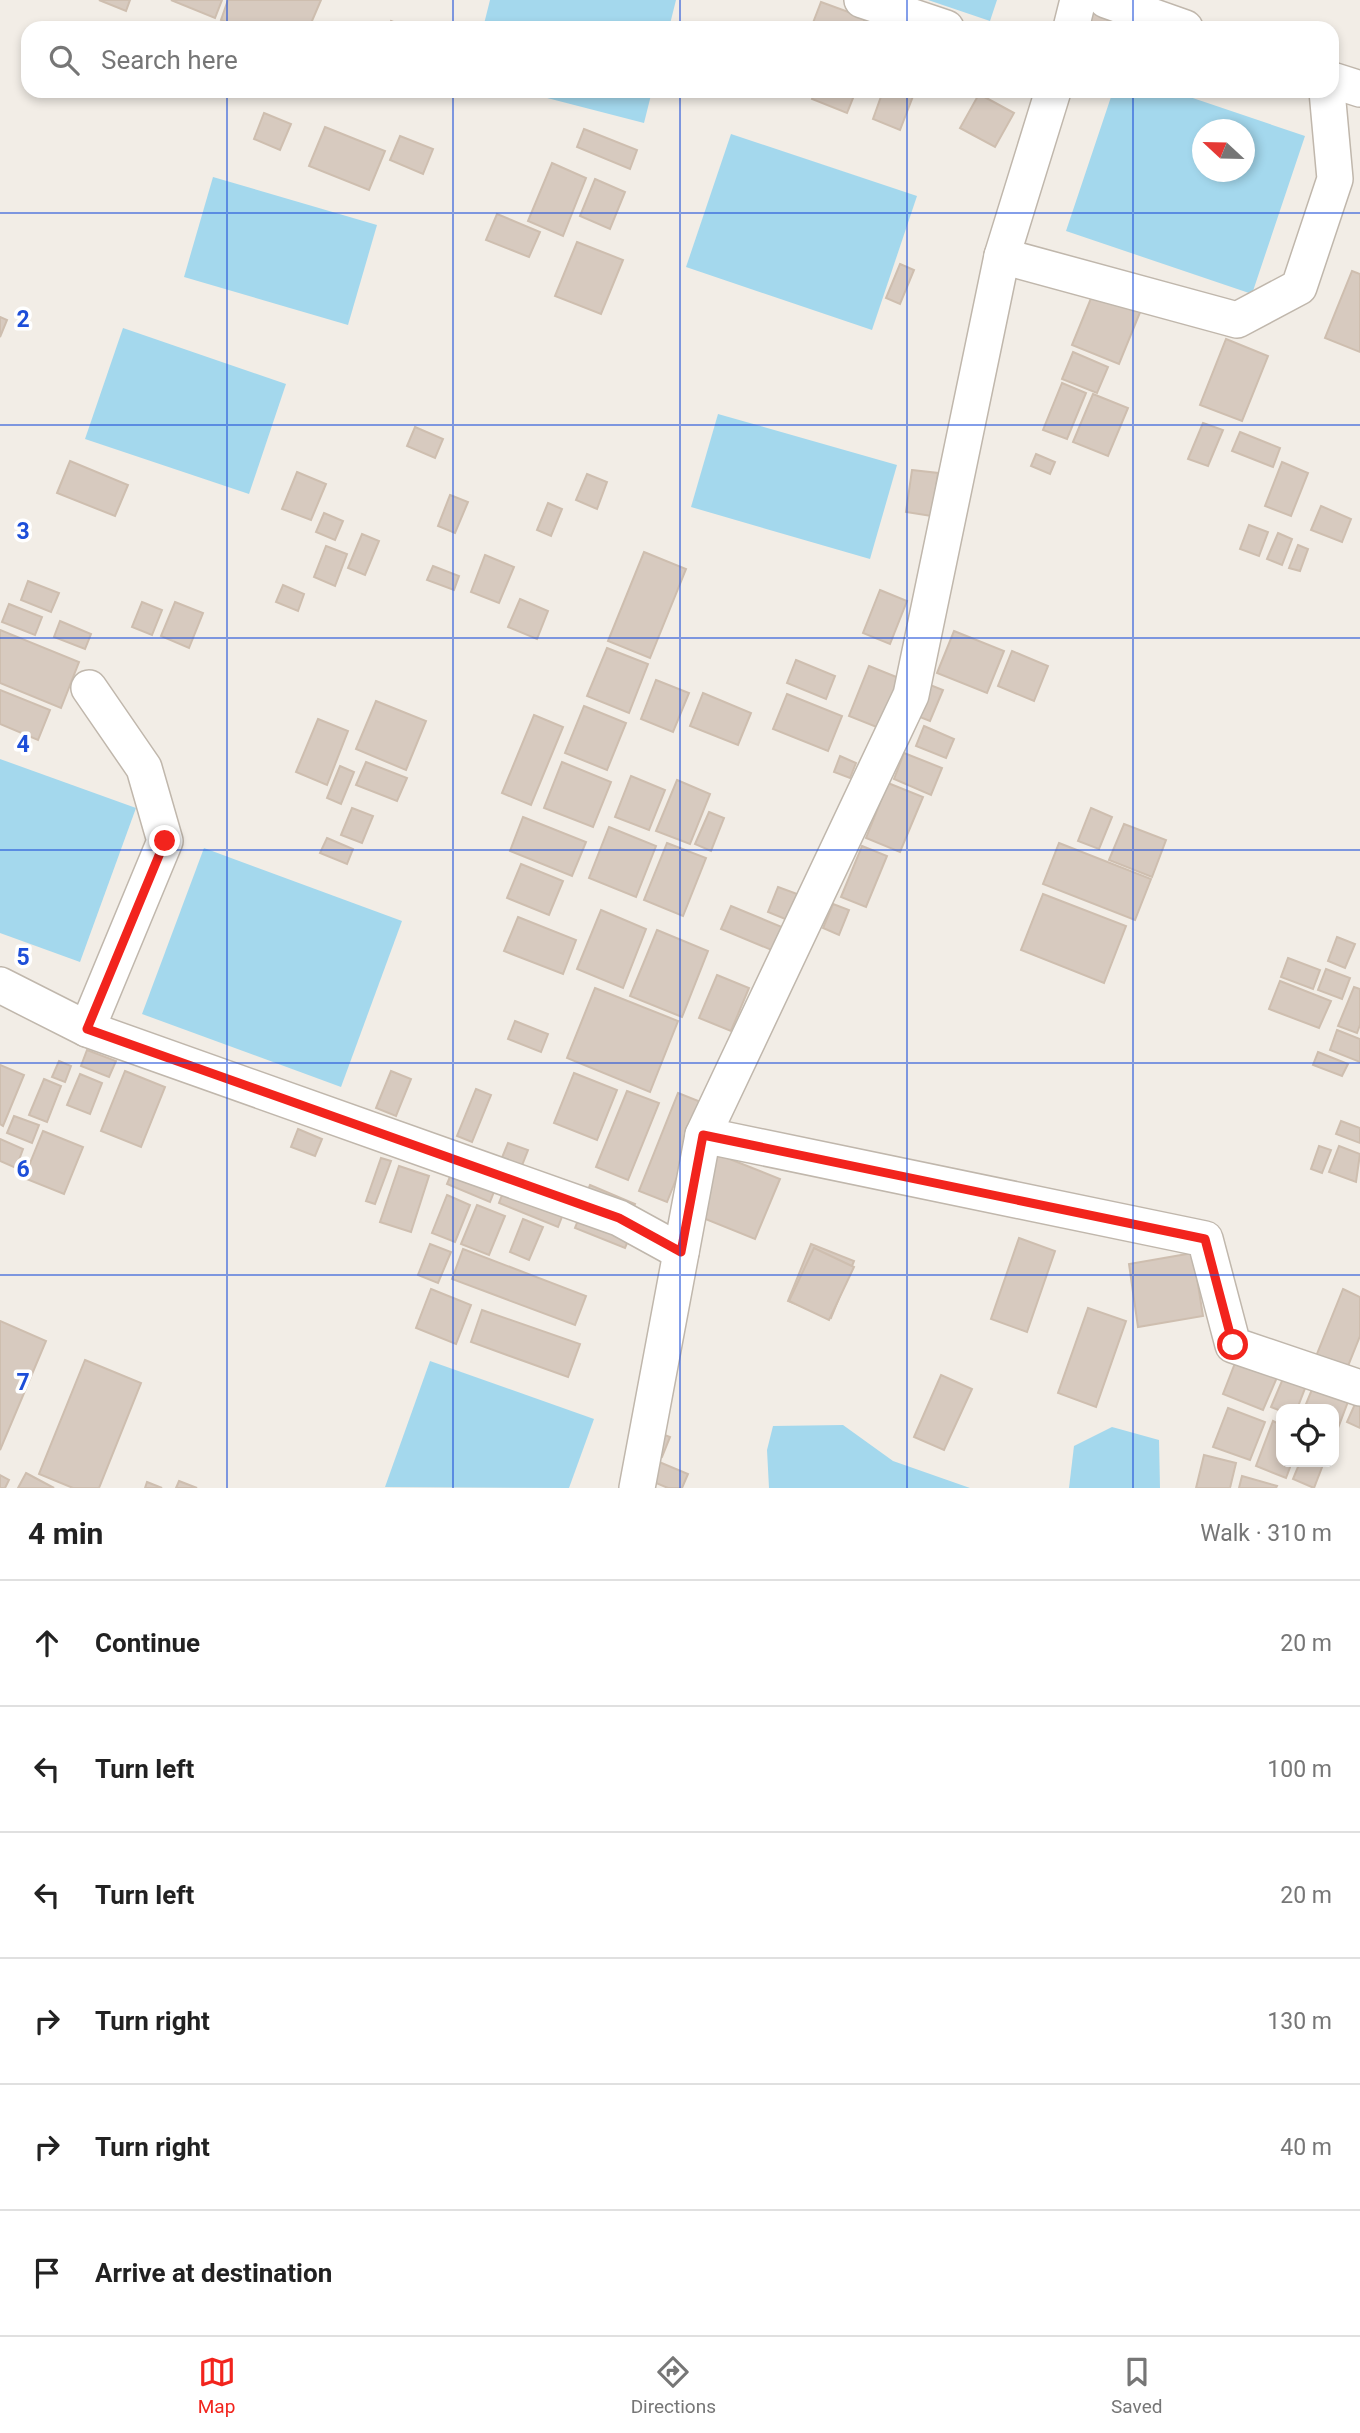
<!DOCTYPE html>
<meta charset="utf-8">
<style>
:root{--surface:#fff;--page:#f6f6f6;--text:#222;--muted:#767676;--line:#e0e0e0;--accent:#f2241d}
body{margin:0;font-family:Roboto,sans-serif;background:var(--page);color:var(--text)}
.controls{position:absolute;right:21px;bottom:21px;display:grid;overflow:hidden;border-radius:14px;box-shadow:0 4px 10px #0003}
.controls button{width:63px;height:63px;display:grid;place-items:center;padding:0;border:0;border-bottom:2px solid var(--line);background:var(--surface);color:var(--text);font:35px sans-serif}
.compass{position:absolute;left:1192px;top:119px;width:63px;height:63px;border-radius:50%;background:var(--surface);box-shadow:0 4px 10px #0003;rotate:292deg}
.stop{position:absolute;width:21px;height:21px;margin:-16px;border:5px solid #f2241d;border-radius:50%;background:#fff}
.stop.end{background:#f2241d;border-color:#fff;box-shadow:0 2px 7px #0008}
.list{margin:0;padding:0;list-style:none}
h2{display:flex;justify-content:space-between;align-items:center;height:91px;margin:0;padding:0 28px;font-size:30px}
h2 small{font-size:23px;font-weight:400;color:var(--muted)}
.list li{display:grid;grid-template-columns:46px 1fr auto;gap:21px;align-items:center;box-sizing:border-box;height:126px;padding:0 28px;border-top:2px solid var(--line)}
.list b{display:block;font-size:26px;white-space:nowrap}
.list em{font-size:23px;font-style:normal;color:var(--muted)}
.icon{flex:none;width:38px;height:38px;fill:none;stroke:currentColor;stroke-width:2;stroke-linecap:round;stroke-linejoin:round}
.map{position:relative;flex:none;width:1360px;height:1488px;overflow:hidden}
.search{position:absolute;background:var(--surface);box-shadow:0 4px 10px #0003;left:21px;right:21px;top:21px;height:77px;display:flex;align-items:center;gap:18px;box-sizing:border-box;padding:0 24px;border-radius:21px;color:var(--muted);font-size:26px}
.sheet{height:847px;background:var(--surface)}
nav{display:flex;justify-content:space-around;align-items:center;box-sizing:border-box;height:98px;border-top:2px solid var(--line);background:var(--surface);font-size:19px;color:var(--muted)}
nav a{display:grid;justify-items:center;gap:4px}
nav .on{color:var(--accent)}
.map>svg:first-child{display:block}
.water{fill:#a4d8ed;fill-rule:evenodd}
.building{fill:#d7cabf;stroke:#cebeaf;stroke-width:2}
.lines{fill:none;stroke-linecap:round;stroke-linejoin:round}
.minor-casing{stroke:#c0b7ac;stroke-width:38}
.minor{stroke:#fff;stroke-width:35}
.route{stroke:#f2241d;stroke-width:9}
.grid{fill:none;stroke:#1d4ed8;stroke-width:2;stroke-opacity:0.55}
.grid-label{font-size:23px;text-anchor:middle;font-weight:bold;fill:#1d4ed8;stroke:#fff;stroke-width:7;stroke-linejoin:round;paint-order:stroke}
</style>
<div class="map">
<svg width="1360" height="1488" viewBox="0 0 1360 1488">
<rect width="100%" height="100%" fill="#f2ede6"/>
<g class="water">
<path d="M490 0H676L669 28H483Z"/>
<path d="M928 0H997L990 21Z"/>
<path d="M520 91H652L644 123Z"/>
<path d="M1113 91H1172L1305 136 1252 294 1066 231ZM1202 130H1244V172H1202Z"/>
<path d="M731 134 917 196 872 330 686 267Z"/>
<path d="M213 177 377 225 348 325 184 277Z"/>
<path d="M123 328 286 384 249 494 85 439Z"/>
<path d="M718 414 897 465 870 559 691 507Z"/>
<path d="M0 759 136 808 80 962 0 933Z"/>
<path d="M204 848 402 921 341 1087 142 1014Z"/>
<path d="M430 1361 594 1419 569 1488 385 1487Z"/>
<path d="M843 1425 893 1461 970 1488H769L767 1450 773 1426Z"/>
<path d="M1112 1427 1159 1440 1160 1488H1069L1074 1446Z"/>
</g>
<g class="building">
<path d="M99 0H130L126 11Z"/>
<path d="M171 0H222L215 18Z"/>
<path d="M228 0H321L309 28H241L221 20Z"/>
<path d="M1098 0H1131L1119 28H1106L1090 21Z"/>
<path d="M821 2 865 18 861 28H811Z"/>
<path d="M391 21 408 28H388Z"/>
<path d="M815 91H849L855 93 847 113 812 99Z"/>
<path d="M883 91H915L900 130 873 119Z"/>
<path d="M979 94 1014 113 995 147 960 128Z"/>
<path d="M264 113 291 124 280 150 254 139Z"/>
<path d="M325 127 385 151 369 190 309 166Z"/>
<path d="M584 129 637 150 630 169 577 147Z"/>
<path d="M400 136 433 149 423 174 390 160Z"/>
<path d="M552 163 586 178 563 236 528 221Z"/>
<path d="M595 179 625 192 610 229 580 216Z"/>
<path d="M497 214 540 232 529 257 486 240Z"/>
<path d="M577 242 623 260 601 314 555 296Z"/>
<path d="M900 264 914 270 900 304 886 298Z"/>
<path d="M1352 271 1360 274V352L1325 338Z"/>
<path d="M1096 286 1143 305 1119 364 1072 345Z"/>
<path d="M0 317 7 320 0 337Z"/>
<path d="M1226 339 1268 356 1242 421 1200 405Z"/>
<path d="M1073 352 1108 367 1097 393 1062 379Z"/>
<path d="M1062 383 1086 393 1067 439 1043 430Z"/>
<path d="M1093 394 1128 408 1108 456 1073 442Z"/>
<path d="M1203 423 1223 430 1208 466 1188 459Z"/>
<path d="M415 427 443 439 435 458 407 446Z"/>
<path d="M1240 432 1280 448 1273 467 1232 451Z"/>
<path d="M1036 454 1055 462 1050 474 1031 466Z"/>
<path d="M70 461 128 485 115 516 57 493Z"/>
<path d="M1282 462 1308 473 1291 516 1265 506Z"/>
<path d="M912 470 938 473 932 516 906 512Z"/>
<path d="M297 472 326 484 311 520 282 509Z"/>
<path d="M587 474 607 482 597 509 576 500Z"/>
<path d="M450 495 468 502 455 533 438 526Z"/>
<path d="M548 503 562 509 551 536 537 530Z"/>
<path d="M1321 506 1351 519 1342 542 1311 530Z"/>
<path d="M324 513 343 521 335 540 316 532Z"/>
<path d="M1249 525 1268 532 1259 556 1240 549Z"/>
<path d="M1278 533 1292 539 1282 565 1267 559Z"/>
<path d="M362 534 379 541 365 575 348 568Z"/>
<path d="M1298 545 1308 549 1300 571 1289 568Z"/>
<path d="M326 546 347 554 335 586 314 577Z"/>
<path d="M644 552 686 569 650 658 608 641Z"/>
<path d="M485 555 514 567 499 603 471 592Z"/>
<path d="M433 566 459 576 454 590 427 580Z"/>
<path d="M28 581 59 593 51 612 21 600Z"/>
<path d="M283 585 304 594 298 611 276 602Z"/>
<path d="M880 590 907 601 890 644 863 633Z"/>
<path d="M520 599 548 611 537 639 508 627Z"/>
<path d="M142 602 162 610 152 635 132 627Z"/>
<path d="M175 602 203 613 189 648 161 636Z"/>
<path d="M9 604 42 617 35 635 2 622Z"/>
<path d="M60 621 91 634 85 649 54 637Z"/>
<path d="M0 630 79 662 61 708 0 683Z"/>
<path d="M954 631 1004 651 987 693 937 673Z"/>
<path d="M607 648 648 664 629 713 587 696Z"/>
<path d="M1012 651 1048 666 1034 701 998 686Z"/>
<path d="M796 660 835 676 826 699 787 683Z"/>
<path d="M869 666 904 680 884 730 849 716Z"/>
<path d="M656 680 689 693 673 732 641 719Z"/>
<path d="M925 683 943 690 930 721 912 714Z"/>
<path d="M0 690 50 710 38 740 0 724Z"/>
<path d="M703 693 751 713 738 745 690 726Z"/>
<path d="M787 694 842 716 828 751 773 729Z"/>
<path d="M376 701 426 721 406 770 356 749Z"/>
<path d="M584 706 626 723 607 770 565 753Z"/>
<path d="M534 715 563 727 531 805 502 793Z"/>
<path d="M318 719 348 731 327 785 296 772Z"/>
<path d="M924 726 954 739 946 758 916 746Z"/>
<path d="M904 753 942 768 931 795 894 779Z"/>
<path d="M840 756 856 763 850 778 834 772Z"/>
<path d="M366 762 407 778 397 801 356 785Z"/>
<path d="M562 762 611 782 593 827 544 808Z"/>
<path d="M340 766 354 772 341 804 327 798Z"/>
<path d="M631 776 665 790 649 830 615 817Z"/>
<path d="M677 780 710 794 690 844 656 831Z"/>
<path d="M888 783 923 797 900 852 866 838Z"/>
<path d="M352 808 373 816 362 843 341 835Z"/>
<path d="M1091 808 1112 817 1099 849 1078 841Z"/>
<path d="M709 812 724 818 711 851 695 844Z"/>
<path d="M523 817 586 842 572 876 510 851Z"/>
<path d="M1124 824 1166 840 1152 877 1109 860Z"/>
<path d="M609 827 656 846 636 897 589 878Z"/>
<path d="M327 838 353 849 347 864 320 853Z"/>
<path d="M667 843 706 858 683 916 644 900Z"/>
<path d="M1059 843 1151 879 1135 920 1043 884Z"/>
<path d="M862 846 887 856 866 907 841 897Z"/>
<path d="M521 864 563 881 549 915 507 898Z"/>
<path d="M778 887 800 895 790 921 768 912Z"/>
<path d="M1043 894 1126 926 1104 983 1021 950Z"/>
<path d="M833 904 849 910 839 935 823 928Z"/>
<path d="M731 906 789 930 779 953 721 929Z"/>
<path d="M601 910 646 929 623 988 577 969Z"/>
<path d="M518 917 576 940 563 974 504 951Z"/>
<path d="M657 930 708 951 682 1017 630 996Z"/>
<path d="M1337 937 1355 944 1345 968 1328 961Z"/>
<path d="M1288 958 1320 970 1313 989 1281 977Z"/>
<path d="M1326 969 1350 978 1342 999 1318 990Z"/>
<path d="M717 975 749 988 731 1031 699 1018Z"/>
<path d="M1280 981 1331 1001 1319 1028 1269 1009Z"/>
<path d="M1354 987 1360 989V1025L1357 1033 1338 1026Z"/>
<path d="M595 988 678 1021 650 1092 567 1058Z"/>
<path d="M515 1021 548 1034 541 1052 508 1039Z"/>
<path d="M1337 1030 1360 1039V1062L1330 1050Z"/>
<path d="M87 1050 116 1061 109 1077 81 1066Z"/>
<path d="M1318 1052 1348 1064 1342 1076 1313 1065Z"/>
<path d="M59 1061 71 1066 65 1082 52 1077Z"/>
<path d="M0 1065 24 1075 3 1126 0 1124Z"/>
<path d="M125 1071 165 1087 141 1147 101 1131Z"/>
<path d="M391 1071 411 1079 396 1116 376 1108Z"/>
<path d="M574 1073 617 1090 597 1140 554 1123Z"/>
<path d="M80 1074 102 1083 90 1114 67 1105Z"/>
<path d="M44 1079 61 1086 47 1122 29 1115Z"/>
<path d="M476 1089 491 1095 472 1142 457 1136Z"/>
<path d="M627 1091 659 1103 628 1180 596 1167Z"/>
<path d="M678 1093 706 1104 667 1202 639 1191Z"/>
<path d="M14 1116 39 1125 32 1143 7 1133Z"/>
<path d="M1341 1121 1360 1128V1143L1336 1134Z"/>
<path d="M298 1129 322 1139 315 1156 291 1147Z"/>
<path d="M43 1131 83 1147 64 1194 24 1178Z"/>
<path d="M0 1139 23 1149 16 1168 0 1161Z"/>
<path d="M508 1143 528 1150 521 1168 501 1160Z"/>
<path d="M1319 1146 1331 1150 1322 1173 1311 1169Z"/>
<path d="M1339 1146 1360 1154 1356 1182 1329 1172Z"/>
<path d="M717 1154 780 1179 755 1239 693 1214Z"/>
<path d="M381 1158 391 1161 375 1204 366 1201Z"/>
<path d="M399 1166 429 1176 411 1232 380 1222Z"/>
<path d="M454 1167 497 1184 490 1202 447 1184Z"/>
<path d="M506 1185 565 1209 558 1227 499 1203Z"/>
<path d="M590 1185 635 1204 629 1217 584 1199Z"/>
<path d="M447 1195 470 1205 455 1242 432 1233Z"/>
<path d="M477 1205 505 1216 489 1255 461 1244Z"/>
<path d="M580 1215 630 1236 625 1248 575 1228Z"/>
<path d="M523 1219 543 1227 529 1260 510 1252Z"/>
<path d="M1019 1238 1055 1251 1027 1332 991 1319Z"/>
<path d="M430 1244 451 1252 438 1283 418 1275Z"/>
<path d="M811 1244 854 1261 831 1318 788 1301Z"/>
<path d="M814 1248 854 1267 829 1320 789 1301Z"/>
<path d="M463 1249 586 1296 575 1325 452 1279Z"/>
<path d="M1193 1253 1203 1316 1138 1327 1129 1264Z"/>
<path d="M431 1289 471 1305 456 1344 416 1328Z"/>
<path d="M1343 1289 1360 1297V1336L1346 1371 1315 1359Z"/>
<path d="M1088 1308 1126 1321 1096 1407 1058 1393Z"/>
<path d="M482 1310 580 1344 568 1377 471 1342Z"/>
<path d="M0 1321 46 1341 0 1450Z"/>
<path d="M1237 1358 1278 1375 1263 1410 1223 1394Z"/>
<path d="M85 1360 141 1383 99 1488H73L39 1474Z"/>
<path d="M1287 1369 1309 1378 1297 1409 1281 1411 1271 1407Z"/>
<path d="M941 1375 972 1389 944 1450 914 1437Z"/>
<path d="M1317 1377 1352 1391 1338 1428 1334 1427V1409H1304Z"/>
<path d="M1359 1395 1360 1396V1428L1347 1422Z"/>
<path d="M1228 1408 1265 1422 1250 1460 1213 1447Z"/>
<path d="M1273 1421 1281 1425V1462H1292L1286 1478 1256 1466Z"/>
<path d="M657 1432 670 1437 662 1457 649 1451Z"/>
<path d="M1204 1455 1236 1463 1230 1488H1196Z"/>
<path d="M652 1459 688 1474 682 1488H668L644 1478Z"/>
<path d="M1300 1462H1324L1314 1488 1293 1479Z"/>
<path d="M26 1473 54 1488H18Z"/>
<path d="M0 1475 9 1480 5 1488H0Z"/>
<path d="M1242 1476 1277 1486 1276 1488H1239Z"/>
<path d="M179 1481 197 1488H176Z"/>
<path d="M147 1482 162 1488H145Z"/>
</g>
<g class="lines">
<defs>
<g id="minor">
<path d="M862 0 946 28"/>
<path d="M1106 0 1185 28"/>
<path d="M1071 28 1078 0"/>
<path d="M1332 80 1360 89"/>
<path d="M1002 256 1237 320 1299 287 1335 179 1327 91"/>
<path d="M89 688 144 768 165 841 87 1029 619 1218 681 1252"/>
<path d="M0 985 87 1029"/>
<path d="M703 1135 1205 1239 1233 1345 1360 1388"/>
<path d="M637 1488 703 1135 911 695 1002 256 1053 91"/>
</g>
</defs>
<use href="#minor" class="minor-casing"/>
<use href="#minor" class="minor"/>
</g>
<g class="lines">
<path class="route" d="M165 841 87 1029 619 1218 681 1252 703 1135 1205 1239 1233 1345"/>
</g>
<path class="grid" d="M227 0V28M453 0V28M680 0V28M907 0V28M1133 0V28M227 91V1488M453 91V1488M680 91V1488M907 91V1488M1133 91V1488M0 213H1360M0 425H1360M0 638H1360M0 850H1360M0 1063H1360M0 1275H1360"/>
<g class="grid-label">
<text x="23" y="327">2</text>
<text x="23" y="539">3</text>
<text x="23" y="752">4</text>
<text x="23" y="965">5</text>
<text x="23" y="1177">6</text>
<text x="23" y="1390">7</text>
</g>
</svg>
<div class="controls">
<button><svg class="icon" aria-label="locate" viewBox="0 0 24 24"><circle cx="12" cy="12" r="6"/><path d="M12 2v4M12 18v4M2 12h4M18 12h4"/></svg></button>
</div>
<svg class="compass" viewBox="-18 -18 36 36"><path d="M0-13l5 13h-10z" fill="#e53935"/><path d="M0 13l5-13h-10z" fill="#767676"/></svg>
<div class="stop" style="left:1233px;top:1345px"></div>
<div class="stop end" style="left:165px;top:841px"></div>
<div class="search"><svg class="icon" aria-label="search" viewBox="0 0 24 24"><circle cx="10" cy="10" r="6"/><path d="M15 15l6 6"/></svg>Search here</div>
</div>
<section class="sheet">
<h2>4 min<small>Walk · 310 m</small></h2>
<ul class="list">
<li><svg class="icon" aria-label="ahead" viewBox="0 0 24 24"><path d="M12 20V5M6 11l6-6 6 6"/></svg><div><b>Continue</b></div><em>20 m</em></li>
<li><svg class="icon" aria-label="left" viewBox="0 0 24 24"><path d="M17 20v-9H6M10 6l-5 5 5 5"/></svg><div><b>Turn left</b></div><em>100 m</em></li>
<li><svg class="icon" aria-label="left" viewBox="0 0 24 24"><path d="M17 20v-9H6M10 6l-5 5 5 5"/></svg><div><b>Turn left</b></div><em>20 m</em></li>
<li><svg class="icon" aria-label="right" viewBox="0 0 24 24"><path d="M7 20v-9h11M14 6l5 5-5 5"/></svg><div><b>Turn right</b></div><em>130 m</em></li>
<li><svg class="icon" aria-label="right" viewBox="0 0 24 24"><path d="M7 20v-9h11M14 6l5 5-5 5"/></svg><div><b>Turn right</b></div><em>40 m</em></li>
<li><svg class="icon" aria-label="arrive" viewBox="0 0 24 24"><path d="M6 21V4h12l-3 4 3 4H6"/></svg><div><b>Arrive at destination</b></div></li>
</ul>
</section>
<nav>
<a class="on"><svg class="icon" aria-label="map" viewBox="0 0 24 24"><path d="M3 6l6-2 6 2 6-2v14l-6 2-6-2-6 2zM9 4v14M15 6v14"/></svg>Map</a>
<a><svg class="icon" aria-label="directions" viewBox="0 0 24 24"><path d="M12 3l9 9-9 9-9-9zM9 14v-3h6M13 9l2 2-2 2"/></svg>Directions</a>
<a><svg class="icon" aria-label="saved" viewBox="0 0 24 24"><path d="M7 4h10v16l-5-4-5 4z"/></svg>Saved</a>
</nav>
